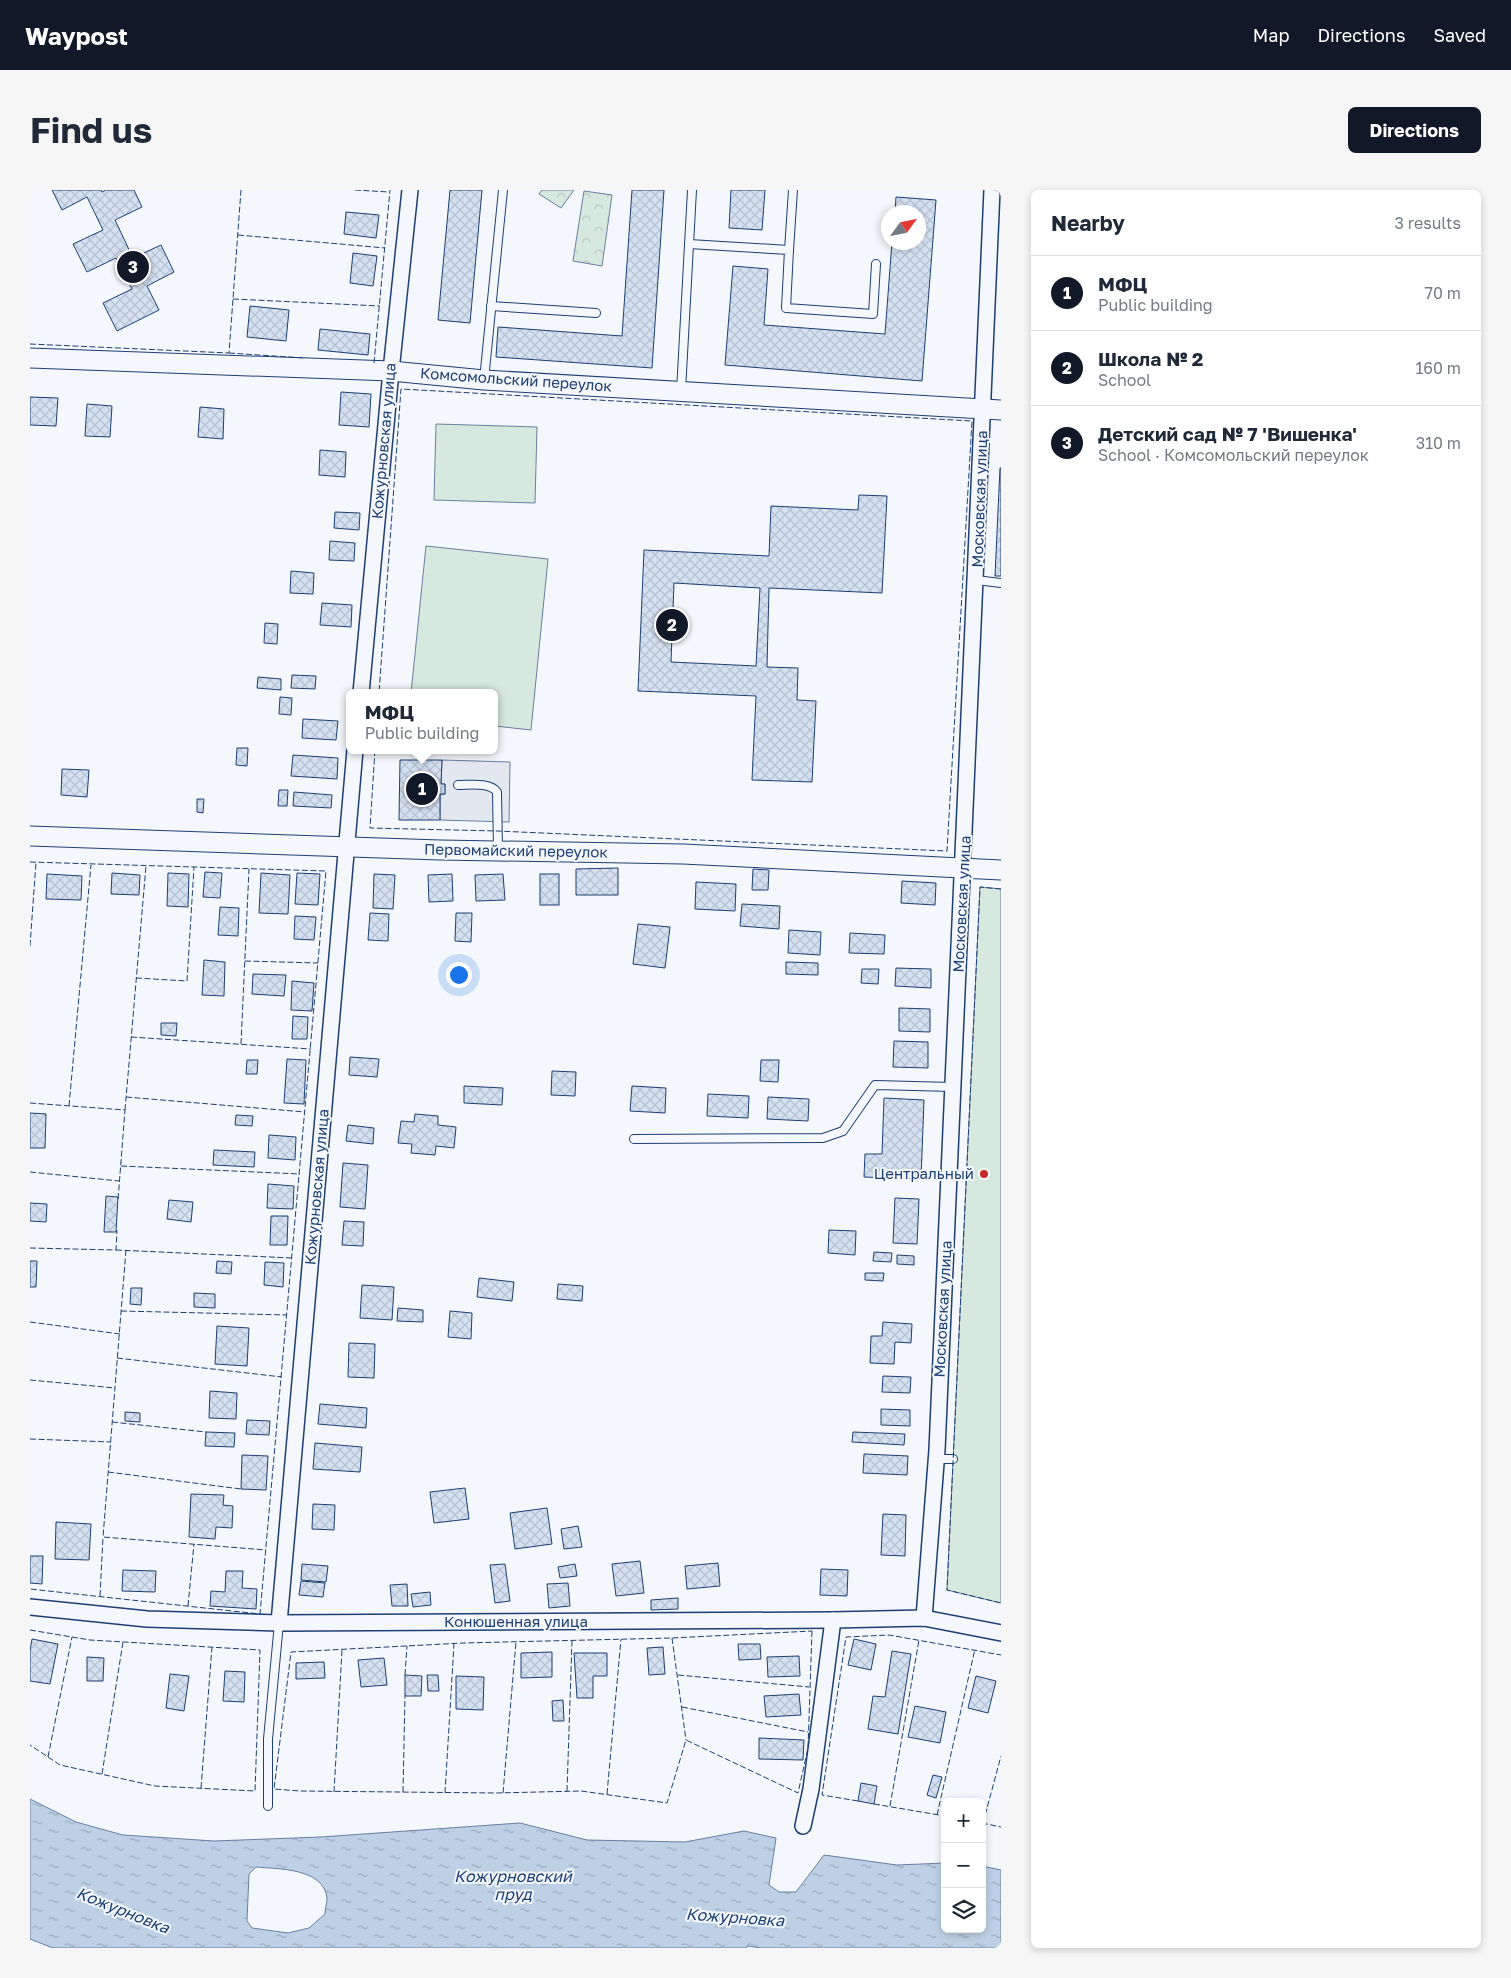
<!DOCTYPE html>
<meta charset="utf-8">
<style>
:root{--surface:#fff;--page:#f6f6f7;--text:#1f2937;--muted:#747a83;--line:#e0e1e3;--accent:#111827}
body{margin:0;font-family:"Golos Text",sans-serif;background:var(--page);color:var(--text)}
.controls{position:absolute;right:15px;bottom:15px;display:grid;overflow:hidden;border-radius:8px;box-shadow:0 2px 8px #0003}
.controls button{width:45px;height:45px;display:grid;place-items:center;padding:0;border:0;border-bottom:1px solid var(--line);background:var(--surface);color:var(--text);font:25px sans-serif}
.compass{position:absolute;left:851px;top:15px;width:45px;height:45px;border-radius:50%;background:var(--surface);box-shadow:0 2px 8px #0003;rotate:57deg}
.you{position:absolute;left:428px;top:784px;width:18px;height:18px;margin:-12px;border:4px solid #fff;border-radius:50%;background:#1a73e8;box-shadow:0 0 0 8px #1a73e833}
.badge{display:grid;place-items:center;width:32px;height:32px;border-radius:50%;background:var(--accent);color:#fff;font-size:16px;font-weight:700}
.pin{position:absolute;translate:-50% -50%;border:2px solid #fff;box-shadow:0 1px 5px #0006}
.popup{position:absolute;left:316px;top:499px;width:152px;height:65px;box-sizing:border-box;display:grid;place-content:center;border-radius:8px;background:var(--surface);filter:drop-shadow(0 1px 4px #0005);font-size:16px;white-space:nowrap;color:var(--muted)}
.popup b{font-size:19px;color:var(--text)}
.popup::after{content:'';position:absolute;left:50%;top:100%;margin-left:-10px;border:10px solid transparent;border-top-color:var(--surface)}
.list{margin:0;padding:0;list-style:none}
h2{display:flex;justify-content:space-between;align-items:center;height:65px;margin:0;padding:0 20px;font-size:21px}
h2 small{font-size:16px;font-weight:400;color:var(--muted)}
.list li{display:grid;grid-template-columns:32px 1fr auto;gap:15px;align-items:center;box-sizing:border-box;height:75px;padding:0 20px;border-top:1px solid var(--line)}
.list b{display:block;font-size:19px;white-space:nowrap}
.list p{margin:0;font-size:16px;white-space:nowrap;color:var(--muted)}
.list em{font-size:16px;font-style:normal;color:var(--muted)}
.icon{flex:none;width:28px;height:28px;fill:none;stroke:currentColor;stroke-width:2;stroke-linecap:round;stroke-linejoin:round}
.map{position:relative;flex:none;width:971px;height:1758px;overflow:hidden;border-radius:8px}
header{display:flex;align-items:center;gap:30px;box-sizing:border-box;height:70px;padding:0 25px;background:var(--accent);color:#fff}
header strong{font-size:24px}
nav{display:flex;gap:28px;margin-inline-start:auto;font-size:18px}
.intro{display:flex;align-items:center;justify-content:space-between;box-sizing:border-box;height:120px;padding:0 30px}
h1{margin:0;font-size:35px}
.button{padding:12px 22px;border-radius:8px;background:var(--accent);color:#fff;font-size:18px;font-weight:700}
main{display:flex;gap:30px;padding:0 30px}
aside{flex:1;background:var(--surface);border-radius:8px;box-shadow:0 2px 8px #0003}
.map>svg:first-child{display:block}
.park{fill:url(#park-crowns);stroke:#687fa3}
.pitch{fill:#d7e8df;stroke:#687fa3}
.parking{fill:#e3e8f0;stroke:#687fa3}
.water{fill:url(#water-ripples);stroke:#687fa3;fill-rule:evenodd}
.building{fill:url(#building-cross-hatch);stroke:#1d3f73;fill-rule:evenodd}
.lines{fill:none;stroke-linecap:round;stroke-linejoin:round}
.service-casing{stroke:#1d3f73;stroke-width:10}
.minor-casing{stroke:#1d3f73;stroke-width:18}
.tertiary-casing{stroke:#1d3f73;stroke-width:21}
.service{stroke:#f4f7fb;stroke-width:8}
.minor{stroke:#f4f7fb;stroke-width:15}
.tertiary{stroke:#f4f7fb;stroke-width:19}
.fence{stroke:#1d3f73;stroke-width:1;stroke-dasharray:6 2.5;stroke-linecap:butt}
.poi-dot{fill:#c62828;stroke:#f4f7fb;stroke-width:2}
.labels{text-anchor:middle;stroke-width:4;stroke-linejoin:round;paint-order:stroke}
.street-label{font-size:15px;fill:#1d3f73;stroke:#f4f7fb}
.poi-label{font-size:15px;fill:#1d3f73;stroke:#f4f7fb;text-anchor:end}
.water-label{font-size:16px;font-style:italic;fill:#1d3f73;stroke:#f4f7fb}
</style>
<header>
<strong>Waypost</strong>
<nav><a>Map</a><a>Directions</a><a>Saved</a></nav>
</header>
<div class="intro"><h1>Find us</h1><a class="button">Directions</a></div>
<main>
<div class="map">
<svg width="971" height="1758" viewBox="0 0 971 1758">
<defs>
<pattern id="park-crowns" width="20" height="18" patternUnits="userSpaceOnUse" patternTransform="scale(1.25)"><rect width="20" height="18" fill="#d7e8df"/><path d="M2 6a3 3 0 1 1 6 0M12 15a3 3 0 1 1 6 0" fill="none" stroke="#b8c8c3"/></pattern>
<pattern id="water-ripples" width="26" height="14" patternUnits="userSpaceOnUse" patternTransform="scale(1.25)"><rect width="26" height="14" fill="#bed0e5"/><path d="M2 4q2-2 4 0t4 0M15 11q2-2 4 0t4 0" fill="none" stroke="#9aaabe"/></pattern>
<pattern id="building-cross-hatch" width="8" height="8" patternUnits="userSpaceOnUse" patternTransform="scale(1.25)"><rect width="8" height="8" fill="#d5e0f0"/><path d="M0 0l8 8M0 8l8-8" fill="none" stroke="#b6c1d1"/></pattern>
</defs>
<rect width="100%" height="100%" fill="#f4f7fb"/>
<g class="park">
<path d="M512 0H544L531 18 509 4Z"/>
<path d="M554 1 582 5 572 76 543 71Z"/>
</g>
<g class="pitch">
<path d="M406 234 507 237 505 313 404 310Z"/>
<path d="M396 356 518 369 501 540 465 536 464 503H381Z"/>
<path d="M950 697 971 699V1413L917 1400Z"/>
</g>
<path class="parking" d="M412 570 480 572 479 632 410 630V604H415V594H411Z"/>
<path class="water" d="M0 1609 46 1632 93 1645 184 1651 291 1647 490 1633 557 1650 655 1652 714 1641 746 1648 739 1695 749 1702H766L794 1665 867 1675 915 1673V1739H952V1676L971 1680V1758H731L717 1756 716 1758H23L0 1749ZM226 1677C248 1679 294 1678 297 1708 297 1713 295 1719 295 1724L279 1738 258 1743 222 1738 217 1731 219 1684Z"/>
<g class="building">
<path d="M22 0H71L72 2 76 0H104L112 17 85 30 103 68 131 55 144 82 117 96 129 120 87 141 73 113 102 99 86 68 57 82 43 54 73 40 57 7 32 20Z"/>
<path d="M420 0H452L440 133 408 130Z"/>
<path d="M602 0H634L622 178 466 167 468 137 592 146Z"/>
<path d="M701 0H735L732 40 699 38Z"/>
<path d="M866 7 906 10 892 191 695 175 703 76 738 79 734 135 855 144 862 52H888V22H865Z"/>
<path d="M316 22 349 25 346 48 314 44Z"/>
<path d="M323 63 347 66 343 96 320 93Z"/>
<path d="M220 116 259 120 256 151 217 147Z"/>
<path d="M290 139 340 144 338 165 288 160Z"/>
<path d="M311 202 341 204 339 237 309 235Z"/>
<path d="M0 207 28 208 26 236 0 235Z"/>
<path d="M57 214 82 216 80 247 55 246Z"/>
<path d="M170 217 194 219 193 249 168 247Z"/>
<path d="M290 260 316 262 315 287 289 285Z"/>
<path d="M970 278H971V386H965Z"/>
<path d="M829 305 857 306 852 403 739 398 737 477 768 478 767 510 786 511 782 592 722 590 726 506 608 501 614 360 739 366 741 316 828 320ZM644 393 730 398 726 476 641 472Z"/>
<path d="M305 322 330 323 329 340 304 338Z"/>
<path d="M300 351 325 353 324 371 299 370Z"/>
<path d="M261 381 284 383 283 404 260 403Z"/>
<path d="M292 413 322 415 321 437 290 435Z"/>
<path d="M235 433 248 434 247 454 234 453Z"/>
<path d="M262 485 286 486 285 499 261 498Z"/>
<path d="M228 487 251 489V500L227 498Z"/>
<path d="M250 507 262 508 261 525 249 524Z"/>
<path d="M273 529 308 531 306 550 272 548Z"/>
<path d="M207 558H218L217 576 206 575Z"/>
<path d="M263 565 308 568 307 589 261 586Z"/>
<path d="M370 570H412L411 594H415V604H410V630H369Z"/>
<path d="M32 579 59 580 57 607 31 605Z"/>
<path d="M249 600H258L257 616H248Z"/>
<path d="M264 602 302 605 301 618 263 616Z"/>
<path d="M167 609H174L173 623 167 622Z"/>
<path d="M588 678V705H546V679Z"/>
<path d="M723 679 739 680 738 700H722Z"/>
<path d="M175 682 192 683 190 708 173 707Z"/>
<path d="M82 683 110 685 109 705 81 704Z"/>
<path d="M138 683 159 684 158 717 137 716Z"/>
<path d="M231 683 260 685 258 724 229 723Z"/>
<path d="M267 683 290 684 288 715 265 714Z"/>
<path d="M17 684 52 686 51 710 16 709Z"/>
<path d="M344 684 365 685 363 719 343 718Z"/>
<path d="M422 684 423 711 399 712 398 685Z"/>
<path d="M473 684 475 710 446 711 445 685Z"/>
<rect x="510" y="684" width="19" height="31"/>
<path d="M872 691 906 693 905 715 871 713Z"/>
<path d="M666 692 706 694 705 721 665 719Z"/>
<path d="M712 714 750 716 749 739 710 736Z"/>
<path d="M190 717 209 718 208 746 188 745Z"/>
<path d="M340 723 359 724 358 751 338 750Z"/>
<path d="M426 723H442L441 752 425 751Z"/>
<path d="M265 726 286 727 284 750 264 749Z"/>
<path d="M608 734 640 737 635 778 603 774Z"/>
<path d="M759 740 791 742 790 765 758 763Z"/>
<path d="M820 743 855 745 854 764 819 763Z"/>
<path d="M174 770 195 772 194 806 172 805Z"/>
<path d="M756 772 788 773V785L756 784Z"/>
<path d="M866 778 901 779V798L865 796Z"/>
<path d="M832 779H849L848 794 831 793Z"/>
<path d="M223 784 256 785 254 806 222 804Z"/>
<path d="M262 791 284 793 282 821 261 820Z"/>
<path d="M869 818 900 819V842L869 841Z"/>
<path d="M263 826 278 827 277 849H262Z"/>
<path d="M131 833H147L146 846 131 845Z"/>
<path d="M864 851 898 852V878L863 877Z"/>
<path d="M320 867 349 869 347 887 319 885Z"/>
<path d="M257 869 276 870 274 914 254 913Z"/>
<path d="M217 870H228L227 884H216Z"/>
<path d="M731 870H749L748 892 730 891Z"/>
<path d="M522 881 546 882 545 906 521 905Z"/>
<path d="M434 896 473 898 472 915 434 913Z"/>
<path d="M602 896 636 898 635 923 600 921Z"/>
<path d="M678 904 719 906 718 928 677 926Z"/>
<path d="M738 907 779 909 778 931 737 929Z"/>
<path d="M854 908 894 910 891 989 834 987 835 964H852Z"/>
<path d="M0 923 16 924 15 958H0Z"/>
<path d="M385 924 408 926V935L426 937 424 958 406 956 405 965 381 963 382 954 368 953 371 931 384 932Z"/>
<path d="M206 925 223 926 222 936 205 935Z"/>
<path d="M318 935 344 938 343 954 316 951Z"/>
<path d="M239 945 266 947 265 970 238 968Z"/>
<path d="M184 960 225 962 224 977 183 975Z"/>
<path d="M313 973 338 975 335 1019 310 1017Z"/>
<path d="M238 994 264 996 263 1019 237 1018Z"/>
<path d="M76 1006 88 1007 86 1042H74Z"/>
<path d="M865 1008 889 1009 887 1054 863 1053Z"/>
<path d="M139 1010 163 1012 161 1032 137 1029Z"/>
<path d="M0 1013 17 1014 16 1032 0 1031Z"/>
<path d="M241 1026H258L257 1055H240Z"/>
<path d="M314 1031 334 1032 333 1056 312 1055Z"/>
<path d="M799 1040 826 1041 825 1065 798 1063Z"/>
<path d="M844 1062 862 1063 861 1072 843 1071Z"/>
<path d="M867 1065 884 1066V1075L867 1074Z"/>
<path d="M0 1071H7L6 1097H0Z"/>
<path d="M187 1071 202 1072 201 1084 186 1083Z"/>
<path d="M235 1072 254 1073 253 1097 234 1095Z"/>
<path d="M835 1083H854L853 1091 835 1090Z"/>
<path d="M449 1088 484 1092 482 1111 447 1107Z"/>
<path d="M528 1094 553 1096 552 1111 527 1109Z"/>
<path d="M332 1095 364 1097 362 1130 330 1128Z"/>
<path d="M101 1098H112L111 1115 100 1114Z"/>
<path d="M164 1103 185 1104V1118L164 1117Z"/>
<path d="M368 1118 393 1120V1132L367 1131Z"/>
<path d="M420 1121 442 1123 441 1149 418 1147Z"/>
<path d="M853 1132 882 1134 881 1153 865 1152 864 1174 840 1173 841 1146H852Z"/>
<path d="M187 1136 219 1138 217 1176 185 1174Z"/>
<path d="M319 1153 345 1154 344 1188 318 1187Z"/>
<path d="M853 1186 881 1187 880 1203 852 1202Z"/>
<path d="M180 1201 207 1203 206 1229 179 1228Z"/>
<path d="M290 1214 337 1218 336 1238 288 1234Z"/>
<path d="M851 1219 880 1220V1236L851 1235Z"/>
<path d="M95 1222 110 1223V1232L95 1231Z"/>
<path d="M217 1230 240 1231 239 1245 216 1244Z"/>
<path d="M176 1242 205 1243 204 1257 175 1256Z"/>
<path d="M823 1242 875 1244 874 1255 822 1252Z"/>
<path d="M285 1253 332 1257 330 1282 283 1279Z"/>
<path d="M834 1264 878 1266 877 1285 833 1283Z"/>
<path d="M212 1265 238 1266 236 1300 211 1299Z"/>
<path d="M435 1298 439 1329 404 1333 400 1302Z"/>
<path d="M161 1304 194 1305 193 1315 203 1316 202 1338 186 1337 185 1349 159 1347Z"/>
<path d="M283 1314 305 1315 304 1340 282 1339Z"/>
<path d="M517 1318 522 1354 485 1359 480 1323Z"/>
<path d="M853 1324 876 1325 875 1366 851 1365Z"/>
<path d="M26 1332 61 1334 59 1370 25 1369Z"/>
<path d="M548 1336 552 1357 534 1359 531 1339Z"/>
<path d="M0 1366H13L12 1394 0 1393Z"/>
<path d="M610 1371 614 1403 586 1406 582 1374Z"/>
<path d="M688 1373 690 1396 657 1399 655 1376Z"/>
<path d="M272 1374 298 1376 296 1392 271 1390Z"/>
<path d="M475 1374 480 1411 465 1413 460 1375Z"/>
<path d="M545 1374 547 1386 530 1388 528 1377Z"/>
<path d="M791 1379 818 1380 817 1406 790 1405Z"/>
<path d="M93 1380 126 1381 125 1402 92 1401Z"/>
<path d="M196 1381H213L212 1398 227 1399 226 1419 180 1416 181 1401 195 1402Z"/>
<path d="M271 1391 295 1393 293 1407 269 1405Z"/>
<path d="M538 1393 540 1416 519 1418 517 1394Z"/>
<path d="M377 1394 378 1416H362L360 1395Z"/>
<path d="M400 1402 401 1415 383 1417 381 1404Z"/>
<path d="M648 1408V1419L621 1420V1410Z"/>
<path d="M2 1449 28 1454 20 1494 0 1491V1461Z"/>
<path d="M824 1449 846 1454 841 1480 818 1475Z"/>
<path d="M708 1454H730L731 1469 709 1470Z"/>
<path d="M633 1457 635 1484 619 1485 617 1458Z"/>
<path d="M862 1461 881 1464 868 1544 838 1539 843 1506 855 1507Z"/>
<path d="M522 1462V1487L491 1488V1463Z"/>
<path d="M544 1463H577V1486H563V1508H547Z"/>
<path d="M769 1466 770 1486 738 1487 737 1467Z"/>
<path d="M57 1467 74 1468 73 1491H57Z"/>
<path d="M354 1468 357 1495 331 1497 328 1470Z"/>
<path d="M294 1472 295 1488 266 1489V1473Z"/>
<path d="M195 1481 215 1482 214 1512 193 1511Z"/>
<path d="M140 1484 159 1486 154 1521 136 1518Z"/>
<path d="M375 1485 392 1486 391 1506H375Z"/>
<path d="M397 1485H408L409 1501H398Z"/>
<path d="M426 1486 454 1487 453 1520 426 1519Z"/>
<path d="M946 1486 966 1491 958 1523 938 1518Z"/>
<path d="M769 1504 771 1525 736 1527 734 1506Z"/>
<path d="M533 1510 534 1531H523L522 1511Z"/>
<path d="M885 1516 916 1522 910 1553 878 1547Z"/>
<path d="M729 1548 774 1550 773 1570 729 1569Z"/>
<path d="M903 1585 912 1587 906 1608 897 1605Z"/>
<path d="M831 1593 847 1596 844 1614 828 1611Z"/>
</g>
<g class="lines">
<defs>
<g id="service">
<path d="M659 54 759 60 756 118 843 124 846 74"/>
<path d="M759 60 763 0"/>
<path d="M461 116 566 123"/>
<path d="M454 190 473 0"/>
<path d="M651 201 662 0"/>
<path d="M946 390 971 393"/>
<path d="M428 595C440 595 460 592 467 602L468 660"/>
<path d="M604 949 793 948 813 941 845 895 923 897"/>
<path d="M906 1269H923"/>
<path d="M238 1616V1549L249 1433"/>
</g>
<g id="minor">
<path d="M331 503 361 181 380 0"/>
<path d="M0 1417 117 1429 249 1433 803 1430 894 1428 971 1443"/>
<path d="M894 1428 907 1260 962 0"/>
<path d="M249 1433 325 560"/>
<path d="M773 1636 781 1599 803 1430"/>
</g>
<g id="tertiary">
<path d="M0 168 361 181 454 190 971 220"/>
<path d="M0 646 410 660 653 664 971 680"/>
</g>
</defs>
<use href="#service" class="service-casing"/>
<use href="#minor" class="minor-casing"/>
<use href="#tertiary" class="tertiary-casing"/>
<use href="#service" class="service"/>
<use href="#minor" class="minor"/>
<use href="#tertiary" class="tertiary"/>
<g class="fence">
<path d="M325 0 359 2"/>
<path d="M208 45 355 58"/>
<path d="M203 109 350 116"/>
<path d="M0 154 199 163 211 0"/>
<path d="M199 163 274 168"/>
<path d="M344 173 360 0"/>
<path d="M345 560 340 638 467 641 917 661 942 231 371 199 349 503"/>
<path d="M0 672 296 681 230 1424 0 1399"/>
<path d="M971 699 950 697 917 1400 971 1413"/>
<path d="M0 756 6 672"/>
<path d="M215 771 288 773"/>
<path d="M106 788 157 791 164 677"/>
<path d="M101 847 281 859"/>
<path d="M211 854 219 679"/>
<path d="M96 907 275 922"/>
<path d="M0 913 95 920 88 1010"/>
<path d="M39 916 61 675"/>
<path d="M95 920 116 676"/>
<path d="M91 976 270 984"/>
<path d="M0 982 89 991"/>
<path d="M0 1058 86 1060 87 1040"/>
<path d="M86 1060 262 1068"/>
<path d="M96 1060 73 1347 236 1360"/>
<path d="M91 1121 257 1125"/>
<path d="M0 1132 90 1144"/>
<path d="M87 1168 252 1187"/>
<path d="M0 1190 85 1198"/>
<path d="M82 1232 176 1242"/>
<path d="M0 1249 81 1252"/>
<path d="M78 1282 211 1299"/>
<path d="M70 1406 73 1347"/>
<path d="M158 1416 164 1354"/>
<path d="M0 1440 60 1450 230 1460 225 1601 125 1596 30 1575 0 1555"/>
<path d="M782 1441 778 1558 768 1603 656 1550 637 1613 551 1601 466 1603 270 1601 244 1599 261 1462 433 1453 642 1448Z"/>
<path d="M642 1448 656 1550"/>
<path d="M375 1485 377 1456"/>
<path d="M648 1485 779 1497"/>
<path d="M652 1517 778 1542"/>
<path d="M18 1567 42 1447"/>
<path d="M72 1584 93 1452"/>
<path d="M171 1598 182 1457"/>
<path d="M537 1601 542 1451"/>
<path d="M304 1602 312 1460"/>
<path d="M373 1602 375 1506"/>
<path d="M415 1603 424 1454"/>
<path d="M473 1603 486 1452"/>
<path d="M577 1604 591 1449"/>
<path d="M828 1611 792 1605 816 1447 859 1445 971 1465"/>
<path d="M844 1614 915 1626"/>
<path d="M860 1616 889 1450"/>
<path d="M907 1625 945 1459"/>
<path d="M952 1633 971 1637"/>
<path d="M953 1633 971 1566"/>
</g>
</g>
<circle class="poi-dot" cx="954" cy="984" r="5"/>
<g class="labels">
<g class="street-label">
<text transform="translate(486 190) rotate(4)" y="5">Комсомольский переулок</text>
<text transform="translate(354 251) rotate(-85)" y="5">Кожурновская улица</text>
<text transform="translate(950 309) rotate(-88)" y="5">Московская улица</text>
<text transform="translate(486 661) rotate(1)" y="5">Первомайский переулок</text>
<text transform="translate(932 714) rotate(-87)" y="5">Московская улица</text>
<text transform="translate(287 997) rotate(-85)" y="5">Кожурновская улица</text>
<text transform="translate(913 1119) rotate(-87)" y="5">Московская улица</text>
<text x="486" y="1437">Конюшенная улица</text>
</g>
<g class="poi-label">
<text x="944" y="989">Центральный</text>
</g>
<g class="water-label">
<text x="483" y="1692">Кожурновский<tspan x="483" dy="18">пруд</tspan></text>
<text transform="translate(93 1720) rotate(22)" y="6">Кожурновка</text>
<text transform="translate(705 1727) rotate(4)" y="6">Кожурновка</text>
</g>
</g>
</svg>
<div class="controls">
<button>+</button>
<button>−</button>
<button><svg class="icon" aria-label="layers" viewBox="0 0 24 24"><path d="M12 4l9 5-9 5-9-5zM3 14l9 5 9-5"/></svg></button>
</div>
<svg class="compass" viewBox="-18 -18 36 36"><path d="M0-13l5 13h-10z" fill="#e53935"/><path d="M0 13l5-13h-10z" fill="#747a83"/></svg>
<div class="you"></div>
<div class="pin badge" style="left:392px;top:599px">1</div>
<div class="popup"><b>МФЦ</b>Public building</div>
<div class="pin badge" style="left:642px;top:435px">2</div>
<div class="pin badge" style="left:103px;top:77px">3</div>
</div>
<aside>
<h2>Nearby<small>3 results</small></h2>
<ul class="list">
<li><span class="badge">1</span><div><b>МФЦ</b><p>Public building</p></div><em>70 m</em></li>
<li><span class="badge">2</span><div><b>Школа № 2</b><p>School</p></div><em>160 m</em></li>
<li><span class="badge">3</span><div><b>Детский сад № 7 'Вишенка'</b><p>School · Комсомольский переулок</p></div><em>310 m</em></li>
</ul>
</aside>
</main>
